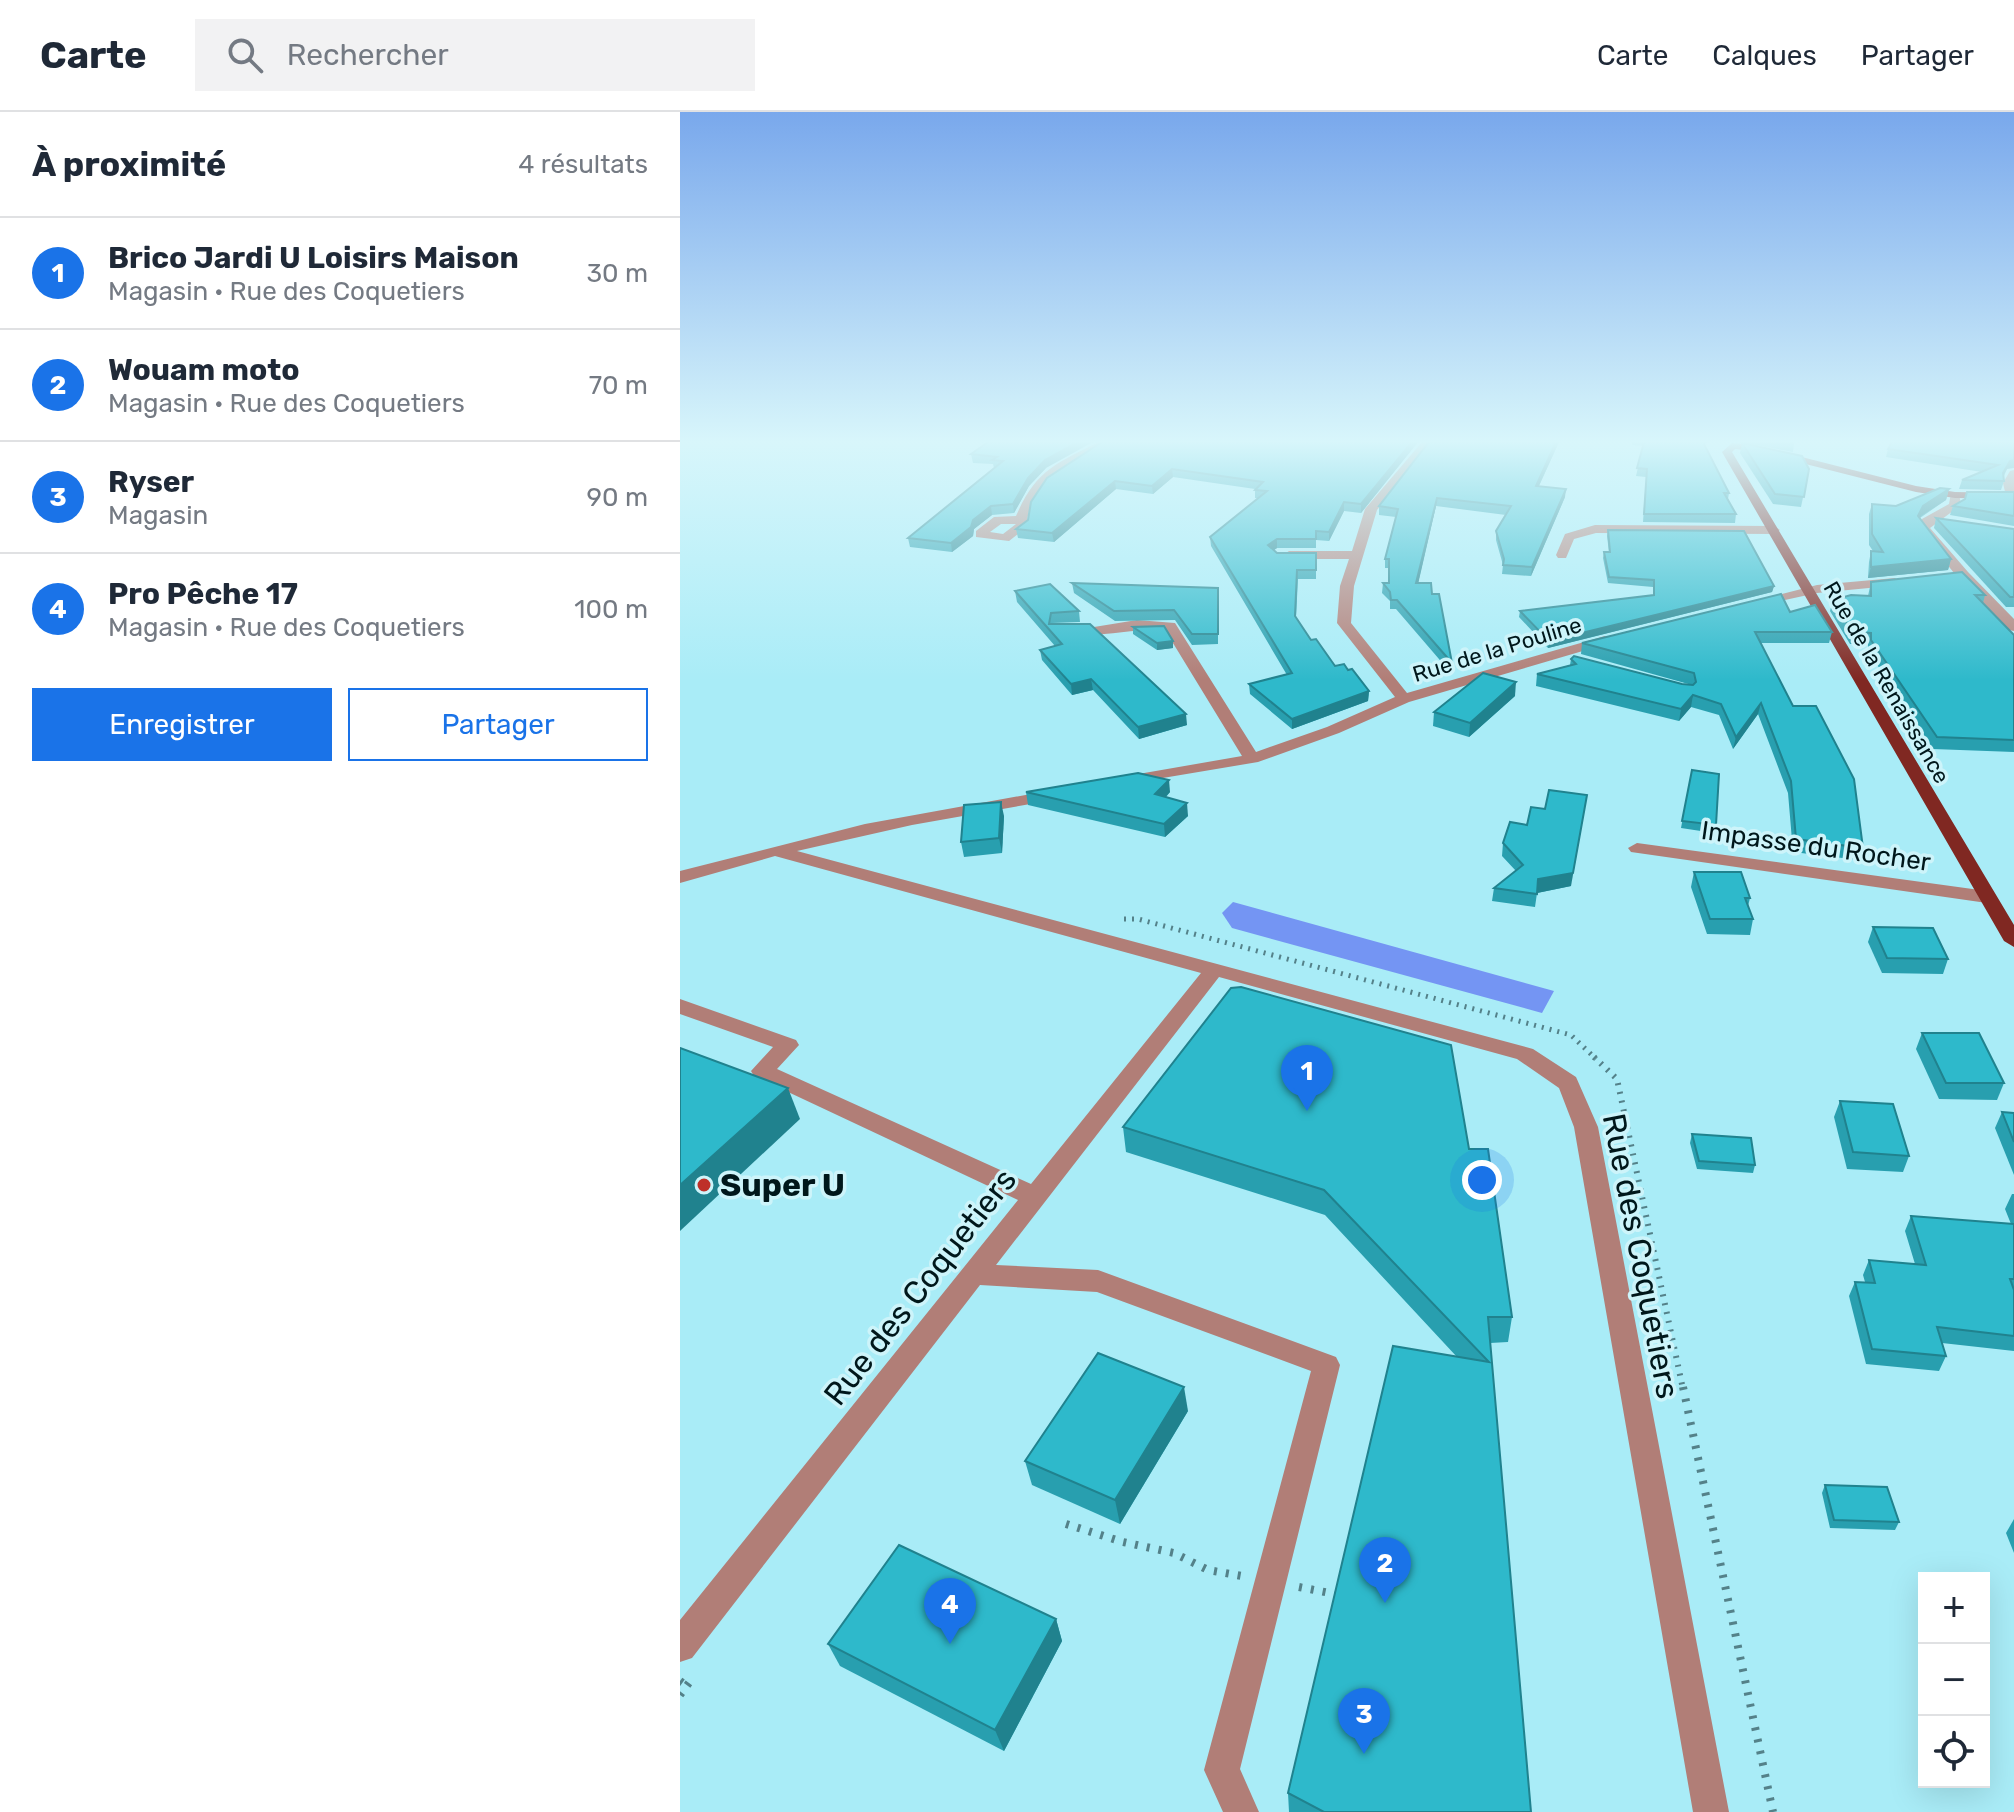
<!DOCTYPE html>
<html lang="fr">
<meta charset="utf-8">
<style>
:root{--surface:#fff;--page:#f2f2f3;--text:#1f2937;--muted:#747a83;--line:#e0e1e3;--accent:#1a73e8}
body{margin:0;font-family:Rubik,sans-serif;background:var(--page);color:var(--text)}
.controls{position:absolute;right:24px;bottom:24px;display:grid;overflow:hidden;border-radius:0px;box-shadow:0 8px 32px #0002}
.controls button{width:72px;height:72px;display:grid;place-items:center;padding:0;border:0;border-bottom:2px solid var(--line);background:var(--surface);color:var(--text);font:40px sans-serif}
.you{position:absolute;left:802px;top:1068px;width:28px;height:28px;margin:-20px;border:6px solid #fff;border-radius:50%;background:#1a73e8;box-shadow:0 0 0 12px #1a73e833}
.badge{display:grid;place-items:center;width:52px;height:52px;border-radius:50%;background:var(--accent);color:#fff;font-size:26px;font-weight:700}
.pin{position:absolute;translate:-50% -66px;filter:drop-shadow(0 2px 4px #0008)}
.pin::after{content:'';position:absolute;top:42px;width:28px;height:24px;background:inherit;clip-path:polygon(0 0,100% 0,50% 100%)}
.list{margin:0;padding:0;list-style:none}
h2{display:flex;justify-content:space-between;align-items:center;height:104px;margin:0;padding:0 32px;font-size:34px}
h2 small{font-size:26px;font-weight:400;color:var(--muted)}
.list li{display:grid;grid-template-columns:52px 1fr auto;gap:24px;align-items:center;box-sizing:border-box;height:112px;padding:0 32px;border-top:2px solid var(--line)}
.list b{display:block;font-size:30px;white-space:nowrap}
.list p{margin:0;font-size:26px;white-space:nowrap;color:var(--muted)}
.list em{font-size:26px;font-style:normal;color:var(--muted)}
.actions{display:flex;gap:16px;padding:24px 32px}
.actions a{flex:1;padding:18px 0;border:2px solid var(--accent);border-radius:0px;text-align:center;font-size:28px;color:var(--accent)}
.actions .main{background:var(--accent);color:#fff}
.icon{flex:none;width:44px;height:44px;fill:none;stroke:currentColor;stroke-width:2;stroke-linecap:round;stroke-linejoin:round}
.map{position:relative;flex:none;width:1334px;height:1700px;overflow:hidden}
header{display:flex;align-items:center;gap:48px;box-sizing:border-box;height:112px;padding:0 40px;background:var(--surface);border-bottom:2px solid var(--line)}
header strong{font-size:38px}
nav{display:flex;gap:44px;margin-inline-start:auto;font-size:28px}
.search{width:560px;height:72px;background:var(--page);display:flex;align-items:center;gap:20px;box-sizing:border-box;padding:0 28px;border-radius:0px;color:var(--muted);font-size:30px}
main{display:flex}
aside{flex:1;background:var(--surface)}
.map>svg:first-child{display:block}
.water{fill:#7495f3}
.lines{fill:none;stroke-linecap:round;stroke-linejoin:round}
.path-far2{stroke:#548189;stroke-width:5;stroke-dasharray:2 6;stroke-linecap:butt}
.path-far1{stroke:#548189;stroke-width:6;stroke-dasharray:2 7;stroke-linecap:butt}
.path{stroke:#548189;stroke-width:8;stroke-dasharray:3 9;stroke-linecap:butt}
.minor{fill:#b17e77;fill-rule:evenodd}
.major{fill:#802822;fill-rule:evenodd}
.wall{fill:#289faf}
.shaded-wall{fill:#20828e}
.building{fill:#2eb9cb;stroke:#20828e;stroke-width:2}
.poi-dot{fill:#be3029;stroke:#cdf4fa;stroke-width:3}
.labels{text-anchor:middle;stroke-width:7;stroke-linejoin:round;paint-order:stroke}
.far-street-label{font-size:22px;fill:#00171b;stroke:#cdf4fa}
.street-label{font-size:26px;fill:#00171b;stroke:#cdf4fa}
.near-poi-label{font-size:32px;font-weight:bold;fill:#00171b;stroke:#cdf4fa;text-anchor:start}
.near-street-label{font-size:32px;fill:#00171b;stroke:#cdf4fa}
</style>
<header>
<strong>Carte</strong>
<div class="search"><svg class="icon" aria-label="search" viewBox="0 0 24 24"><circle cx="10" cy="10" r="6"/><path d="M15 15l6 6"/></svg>Rechercher</div>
<nav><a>Carte</a><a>Calques</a><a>Partager</a></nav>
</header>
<main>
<aside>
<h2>À proximité<small>4 résultats</small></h2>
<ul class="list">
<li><span class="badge">1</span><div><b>Brico Jardi U Loisirs Maison</b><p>Magasin · Rue des Coquetiers</p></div><em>30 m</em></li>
<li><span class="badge">2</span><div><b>Wouam moto</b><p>Magasin · Rue des Coquetiers</p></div><em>70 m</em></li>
<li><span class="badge">3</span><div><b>Ryser</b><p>Magasin</p></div><em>90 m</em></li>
<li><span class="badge">4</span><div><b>Pro Pêche 17</b><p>Magasin · Rue des Coquetiers</p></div><em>100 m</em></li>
</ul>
<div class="actions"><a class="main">Enregistrer</a><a>Partager</a></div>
</aside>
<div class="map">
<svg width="1334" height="1700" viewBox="0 0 1334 1700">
<rect width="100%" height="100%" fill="#a9ecf7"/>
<path class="water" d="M553 790 874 879 862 901 552 816 542 801Z"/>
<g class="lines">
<path class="path-far2" d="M444 807H458L891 923 916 947"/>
<path class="path-far1" d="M914 945 937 967 1003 1277"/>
<g class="path">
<path d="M1003 1275 1093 1700"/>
<path d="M386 1412 443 1430 494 1441 528 1458 562 1464"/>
<path d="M619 1475 660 1483"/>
<path d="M0 1569 7 1574"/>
<path d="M0 1583 14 1564"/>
</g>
<g class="minor">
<path d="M419 330H431C396 359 351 360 346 416L329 429 296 425V419L314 405 336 404C356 358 375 352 419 330ZM321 412H336L323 422 310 420Z"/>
<path d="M742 330H752L697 398 674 474 671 511 727 581 925 524 932 528 930 531 729 590 659 621 578 650 441 673 439 669 447 664 562 644 485 518C452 516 418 527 385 521V515H414L457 508 495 511 576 640 647 615 715 585 657 511 660 474 669 447H609L603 443 609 439H672L685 397Z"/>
<path d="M1334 358V387H1332L1326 384 1323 371 1330 359Z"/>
<path d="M1271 381H1279L1281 393 1250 416 1288 460 1334 507V519L1329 518 1278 466 1238 416 1242 407 1269 392Z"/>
<path d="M915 413 1094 414 1100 418 1094 422 916 421 894 427 886 446H878L876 443 885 422Z"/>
<path d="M1215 466 1221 470 1220 473 1137 481 1077 494 1070 490 1137 473Z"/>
<path d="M373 678 379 679 381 683 379 687 232 713 117 739 853 937 896 965 918 1015 1049 1700H1013L894 1015 879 976 837 947 539 865 316 1153 418 1158 656 1245 660 1253 560 1657 579 1700H543L524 1658 631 1259 417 1180 300 1173 12 1546 0 1550V1508L338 1088 74 964 71 959 93 935 0 902V887L116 928 119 933 97 957 351 1072 521 861 95 744 0 771V759L185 712Z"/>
<path d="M957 731 1307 779 1316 785 1307 791 951 740 948 736Z"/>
</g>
<path class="major" d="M1052 331 1074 333 1236 374 1275 380 1334 381V387L1275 386 1236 380 1074 339 1055 337 1052 340 1334 813V835L1324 829 1042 340Z"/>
</g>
<g class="wall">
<path d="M308 330 366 356 349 374 334 401 312 403 294 417 293 424 272 440 230 435 228 426 314 356 313 352 293 351 291 342Z"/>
<path d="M422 330H738L681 401 664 399 649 429 636 428V436H597L594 438 597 441H636V467H618L616 505 631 528 655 554 668 558 689 579 688 589 612 617 570 582 569 572 607 563 531 434 530 425 578 386H575V377L493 365 473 382 436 377 374 430 338 426 336 417 348 408Z"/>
<path d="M749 330H879L859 374 885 385 851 464 822 462 823 453 816 428V419L826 403 756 394 738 471 752 482 772 551 771 561 716 497H710V489L702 481 703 471H709V456H705V447L716 405 699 403V394Z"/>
<path d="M952 330H1028L1024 332 1049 381 1048 387 1056 402 1055 411 963 410 966 365 956 364 963 334 952 333Z"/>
<path d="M1060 330H1113L1114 332 1113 340Z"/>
<path d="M1334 330 1327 357 1324 364V369L1321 378 1279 377 1282 368 1302 360 1206 345 1208 337Z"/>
<path d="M1062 331 1129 357 1121 395 1093 392 1060 341Z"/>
<path d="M1269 377 1266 388 1240 406 1271 447 1268 458 1188 466 1189 450 1191 439H1193L1189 433V402L1192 392 1216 394Z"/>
<path d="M1334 380V414L1270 403 1273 394Z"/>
<path d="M1256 406 1334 417V495H1326L1254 416Z"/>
<path d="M928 418 1094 474 1092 480 868 536 839 505 840 499 973 483V475L928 471 923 446 924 440H929L927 424Z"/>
<path d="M1191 470 1305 483 1303 491 1334 523V640L1253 637 1188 539V532H1170L1150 499 1153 488 1188 484Z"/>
<path d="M392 471 538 476V532L512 533 495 508 435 509 394 481Z"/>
<path d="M335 479 399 499 400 510 372 511 507 613 459 627 413 578 392 583 362 548 360 538 375 534 337 490Z"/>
<path d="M1110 500 1152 520 1149 531H1080L1183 736 1179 748 1113 740 1108 681 1078 602 1053 637 1039 603 1011 595 999 609 856 574 857 562 890 553 891 547 1002 572 1012 573 901 542 902 531Z"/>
<path d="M453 515 493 536 477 538 453 522Z"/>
<path d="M835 584 789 625 753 614 754 600Z"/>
<path d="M1012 658 1036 713 1034 721 1001 716Z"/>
<path d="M346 680H490L486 685 508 704 485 725 348 693Z"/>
<path d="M324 704 322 741 284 745 281 730Z"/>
<path d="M823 731 891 774 857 781 855 795 812 789 814 776 836 759 822 744Z"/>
<path d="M1014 760 1070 786 1068 794 1073 807 1070 823 1027 822 1011 775Z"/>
<path d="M1193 815 1268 847 1263 862 1202 861 1188 830Z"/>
<path d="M1242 921 1324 971 1317 988 1259 987 1236 937Z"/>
<path d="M1160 989 1229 1044 1223 1060 1167 1057 1154 1005Z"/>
<path d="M1322 1000 1334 1001V1063L1315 1016Z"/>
<path d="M443 1015 789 1037 832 1205 828 1230 810 1231 851 1700H609L608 1681 777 1245 645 1103 446 1040Z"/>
<path d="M1012 1022 1075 1053 1073 1061 1017 1057 1010 1031Z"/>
<path d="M1332 1082H1334V1239L1262 1231 1266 1244 1259 1259 1186 1252 1169 1184 1175 1170H1185L1183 1163 1189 1148 1235 1152 1225 1119 1231 1104 1331 1112 1325 1097Z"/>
<path d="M508 1299 440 1412 352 1373 345 1349Z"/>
<path d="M1145 1373 1219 1410 1215 1418 1150 1416 1142 1381Z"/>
<path d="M1334 1407V1441L1326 1421Z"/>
<path d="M376 1507 382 1529 324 1639 160 1554 148 1532Z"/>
</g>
<g class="shaded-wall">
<path d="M398 330H413L366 356 349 374 334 401 333 392 348 366 365 348Z"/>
<path d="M732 330H738L681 401V392Z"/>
<path d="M876 330H879L855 382 856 374Z"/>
<path d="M1334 348V356L1327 357 1320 369 1323 361 1330 349Z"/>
<path d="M492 357 493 365 473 382 472 374Z"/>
<path d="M435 369 436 377 374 430 372 421Z"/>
<path d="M886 377 885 385 851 464 852 455Z"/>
<path d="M1269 377 1266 388 1241 404 1235 415 1238 404 1243 394Z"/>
<path d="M757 386 756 394 736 481V471Z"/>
<path d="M664 390V399L649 429V420Z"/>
<path d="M311 394 312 403 294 417 293 424 272 440 271 431 293 408Z"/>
<path d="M597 427V436L588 442V433Z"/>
<path d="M1271 447 1268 458 1188 466 1191 455Z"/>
<path d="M1094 474 1092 480 868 536 869 529Z"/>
<path d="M493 529V536L477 538V531Z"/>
<path d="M411 567 413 578 392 583 391 572Z"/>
<path d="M836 570 835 584 789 625 790 611Z"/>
<path d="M689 579 688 589 612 617V607Z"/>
<path d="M1013 583 1011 595 999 609 1001 597Z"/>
<path d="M1081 591 1078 602 1053 637 1056 625Z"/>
<path d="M506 602 507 613 459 627 458 615Z"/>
<path d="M489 668 490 680 476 695 475 682Z"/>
<path d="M321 690 324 704 322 741 319 726Z"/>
<path d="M507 691 508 704 485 725 484 712Z"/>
<path d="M905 695 891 774 857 781 858 767Z"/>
<path d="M108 976 120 1007 0 1119V1073Z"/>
<path d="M504 1275 508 1299 440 1412 435 1388Z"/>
<path d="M376 1507 382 1529 324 1639 315 1618Z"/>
</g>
<g class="building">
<path d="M308 330H398L365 348 348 366 333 392 311 394 293 408 291 415 271 431 228 426 323 349 312 348 317 345 291 342Z"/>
<path d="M422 330H732L681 392 664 390 649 420 636 419V427H597L588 433 597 441H636V458H617L615 504 631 528 636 527 655 554 664 552 668 558 672 557 689 579 612 607 569 572 612 561 530 425 587 379 575 378 583 370 492 357 472 374 435 369 372 421 336 417 348 408 351 390 367 366Z"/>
<path d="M749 330H876L856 374 886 377 852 455 823 453 824 447 816 419 831 394 757 386 736 471H751L752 482H759L772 551 717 488H711L710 480 703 471H709V447H705L718 397 699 394Z"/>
<path d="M964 330H1023L1049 381H1044L1056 402H964L967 357 957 356Z"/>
<path d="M1212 330H1334V348L1330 349 1323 361 1324 369 1282 368 1318 353 1208 337Z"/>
<path d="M1062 331 1122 344 1129 357 1124 385 1095 382Z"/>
<path d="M1260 376 1269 377 1243 394 1238 404 1271 447 1191 455V439L1203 440 1192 422V392L1216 394Z"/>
<path d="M1287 380H1334V404L1273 394 1285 387Z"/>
<path d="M1256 406 1334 417V485H1330Z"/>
<path d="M928 418 1064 419 1094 474 869 529 840 499 974 483V468L929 465 924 440H930Z"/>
<path d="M1282 460 1305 483H1295L1334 523V628L1257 625 1191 528V521L1172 520 1153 488 1171 483 1191 484V470Z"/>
<path d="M392 471 538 476V522H512L494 498 434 499Z"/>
<path d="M370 472 399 499 371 501 369 512H410L506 602 458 615 411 567 391 572 360 538 382 532 335 479Z"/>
<path d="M1101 482 1110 500 1135 493 1152 520H1075L1113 594H1136L1174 667 1183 736 1116 727 1111 669 1081 591 1056 625 1041 592 1013 583 1001 597 857 562 896 552 891 547 894 544 1002 572 1013 573 1016 570 1014 561 902 531Z"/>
<path d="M484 514 493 529 477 531 453 515Z"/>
<path d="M803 561 836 570 790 611 754 600Z"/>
<path d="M1012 658 1039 662 1036 713 1002 709Z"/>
<path d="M458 661 489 668 475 682 507 691 484 712 346 680Z"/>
<path d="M869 678 907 683 893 761 858 767 857 782 814 776 843 753 823 731 830 710 847 713 851 695 865 697Z"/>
<path d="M321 690 319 726 281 730 284 693Z"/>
<path d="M1014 760H1061L1070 786H1065L1073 807H1030Z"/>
<path d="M1193 815 1253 816 1268 847 1207 846Z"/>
<path d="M561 875 771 933 789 1037H808L832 1205H808L851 1700H644L608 1681 713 1234 809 1250 644 1078 443 1015 551 876Z"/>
<path d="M1242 921H1299L1324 971H1266Z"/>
<path d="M0 936 108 976 0 1073Z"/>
<path d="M1160 989 1213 992 1229 1044 1173 1040Z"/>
<path d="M1322 1000 1334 1001V1030Z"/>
<path d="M1012 1022 1071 1026 1075 1053 1019 1049Z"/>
<path d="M1231 1104 1334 1112V1167H1330L1334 1178V1224L1257 1215 1266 1244 1192 1237 1175 1170 1195 1171 1189 1148 1246 1153Z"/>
<path d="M418 1241 504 1275 435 1388 345 1349Z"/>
<path d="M1145 1373 1207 1375 1219 1410 1154 1408Z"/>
<path d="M219 1433 376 1507 315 1618 148 1532Z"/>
</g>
<linearGradient id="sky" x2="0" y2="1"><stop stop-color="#79a8ec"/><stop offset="0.58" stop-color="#d8f6fb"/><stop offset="1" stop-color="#d8f6fb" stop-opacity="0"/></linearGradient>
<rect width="1334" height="568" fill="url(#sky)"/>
<circle class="poi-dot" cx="24" cy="1073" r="8"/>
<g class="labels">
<g class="far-street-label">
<text transform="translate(817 537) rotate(-17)" y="8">Rue de la Pouline</text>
<text transform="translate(1207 570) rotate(60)" y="8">Rue de la Renaissance</text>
</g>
<g class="street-label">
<text transform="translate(1136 734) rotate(8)" y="9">Impasse du Rocher</text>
</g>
<g class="near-poi-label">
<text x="40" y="1084">Super U</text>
</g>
<g class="near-street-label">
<text transform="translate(961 1144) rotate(79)" y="11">Rue des Coquetiers</text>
<text transform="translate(240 1175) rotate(-52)" y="11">Rue des Coquetiers</text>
</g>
</g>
</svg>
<div class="controls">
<button>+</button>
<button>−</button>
<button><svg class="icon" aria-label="locate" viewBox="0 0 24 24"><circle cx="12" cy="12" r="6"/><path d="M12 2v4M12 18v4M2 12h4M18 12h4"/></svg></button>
</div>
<div class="you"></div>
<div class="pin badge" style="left:627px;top:999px">1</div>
<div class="pin badge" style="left:705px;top:1491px">2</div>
<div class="pin badge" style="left:684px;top:1642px">3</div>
<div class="pin badge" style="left:270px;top:1532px">4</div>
</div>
</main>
